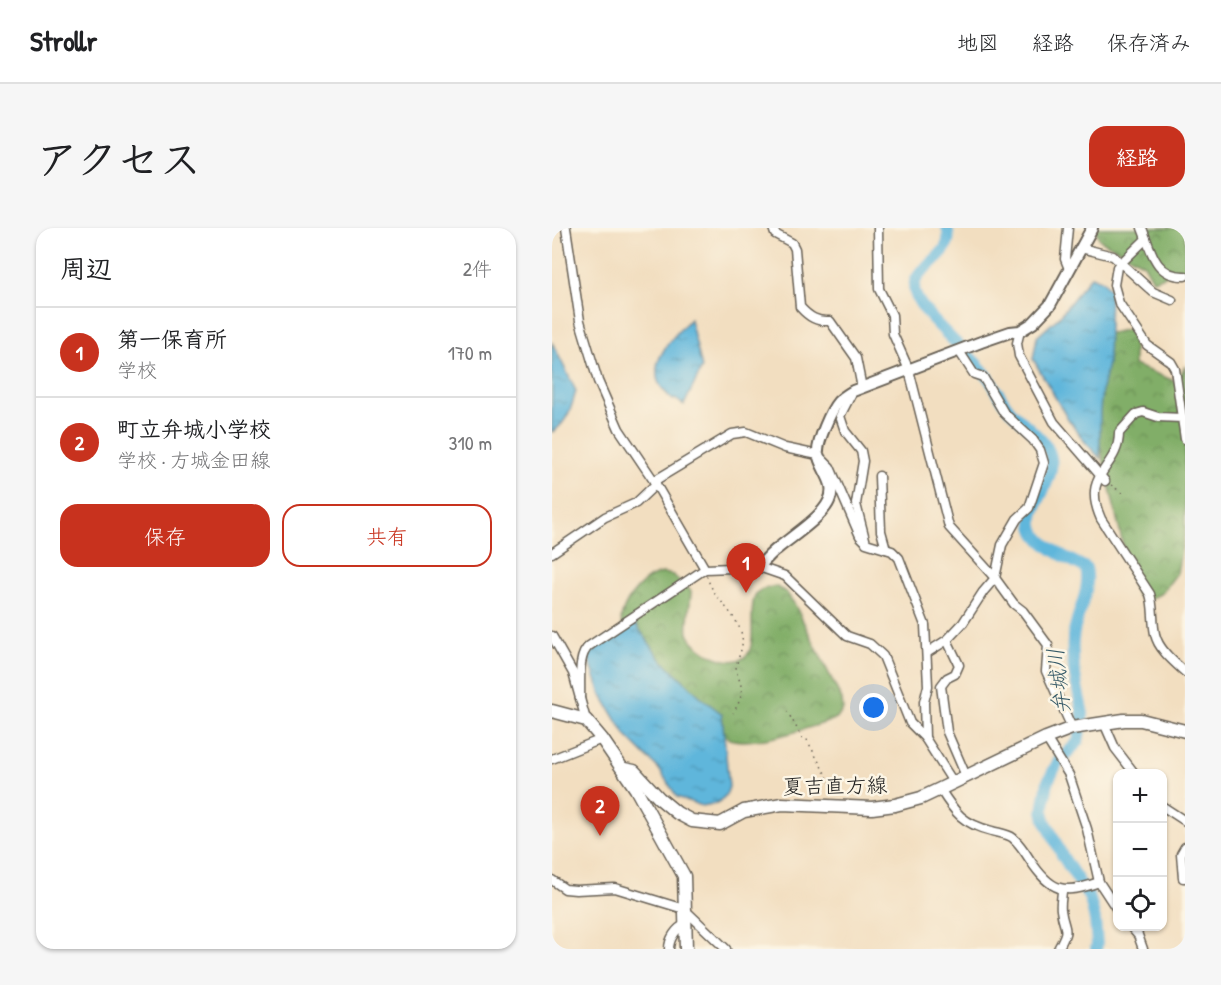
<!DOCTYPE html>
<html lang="ja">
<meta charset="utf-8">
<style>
:root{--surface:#fff;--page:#f6f6f6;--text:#202124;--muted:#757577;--line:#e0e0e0;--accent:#c8321e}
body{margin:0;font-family:"Patrick Hand","Klee One",sans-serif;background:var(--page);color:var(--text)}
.controls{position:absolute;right:18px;bottom:18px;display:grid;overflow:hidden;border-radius:12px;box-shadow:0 2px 4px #0004}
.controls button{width:54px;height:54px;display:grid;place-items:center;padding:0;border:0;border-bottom:2px solid var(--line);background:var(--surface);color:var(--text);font:30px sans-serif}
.you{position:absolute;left:322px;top:480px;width:21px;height:21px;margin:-15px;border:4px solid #fff;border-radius:50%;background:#1a73e8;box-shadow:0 0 0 9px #1a73e833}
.badge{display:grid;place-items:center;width:39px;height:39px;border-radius:50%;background:var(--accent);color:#fff;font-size:20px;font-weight:700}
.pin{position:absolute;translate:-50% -50px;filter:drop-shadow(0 2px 3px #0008)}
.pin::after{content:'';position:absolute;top:32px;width:21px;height:18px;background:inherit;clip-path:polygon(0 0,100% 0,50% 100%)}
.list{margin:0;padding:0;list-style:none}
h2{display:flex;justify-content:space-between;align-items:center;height:78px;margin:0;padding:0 24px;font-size:26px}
h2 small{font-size:20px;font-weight:400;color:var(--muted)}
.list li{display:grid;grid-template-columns:39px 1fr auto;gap:18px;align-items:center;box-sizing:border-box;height:90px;padding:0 24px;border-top:2px solid var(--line)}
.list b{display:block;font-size:22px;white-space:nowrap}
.list p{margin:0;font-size:20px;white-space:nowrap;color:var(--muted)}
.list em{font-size:20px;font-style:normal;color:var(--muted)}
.actions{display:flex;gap:12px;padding:18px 24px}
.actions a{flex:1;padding:14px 0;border:2px solid var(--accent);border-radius:18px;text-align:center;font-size:21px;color:var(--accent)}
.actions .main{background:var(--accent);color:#fff}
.icon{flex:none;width:33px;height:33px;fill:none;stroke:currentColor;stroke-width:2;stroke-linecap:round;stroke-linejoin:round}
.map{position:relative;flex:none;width:633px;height:721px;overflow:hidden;border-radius:18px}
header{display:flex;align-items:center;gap:36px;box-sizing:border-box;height:84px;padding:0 30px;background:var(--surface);border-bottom:2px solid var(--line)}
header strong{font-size:28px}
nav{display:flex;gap:33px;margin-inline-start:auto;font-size:21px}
.intro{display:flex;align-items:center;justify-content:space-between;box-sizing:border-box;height:144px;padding:0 36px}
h1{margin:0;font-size:42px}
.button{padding:15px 27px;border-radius:18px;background:var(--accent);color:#fff;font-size:21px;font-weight:700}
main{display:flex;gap:36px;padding:0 36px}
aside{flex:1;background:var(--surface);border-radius:18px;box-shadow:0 2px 4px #0004}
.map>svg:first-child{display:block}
.forest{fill:url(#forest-crowns);stroke:#4e6542;stroke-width:1.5}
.water{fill:url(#water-ripples);stroke:#3d697c;stroke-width:1.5}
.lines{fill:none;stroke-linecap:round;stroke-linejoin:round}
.river{stroke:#5eb6db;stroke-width:12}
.minor-casing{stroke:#676055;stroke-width:11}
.tertiary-casing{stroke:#676055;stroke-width:14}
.secondary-casing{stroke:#676055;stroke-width:15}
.path{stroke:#676055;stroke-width:1.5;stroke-dasharray:1.5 4.5;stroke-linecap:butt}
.minor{stroke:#fff;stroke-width:8}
.tertiary{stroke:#fff;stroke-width:10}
.secondary{stroke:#fff;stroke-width:12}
.labels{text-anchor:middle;stroke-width:5;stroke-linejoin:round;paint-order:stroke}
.street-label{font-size:21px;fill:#1c1c1c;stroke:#fcf5e5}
.water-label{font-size:22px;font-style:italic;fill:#365a68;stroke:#fcf5e5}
</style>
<header>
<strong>Strollr</strong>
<nav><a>地図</a><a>経路</a><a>保存済み</a></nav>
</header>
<div class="intro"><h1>アクセス</h1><a class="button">経路</a></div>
<main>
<aside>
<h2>周辺<small>2件</small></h2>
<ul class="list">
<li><span class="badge">1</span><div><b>第一保育所</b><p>学校</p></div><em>170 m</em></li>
<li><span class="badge">2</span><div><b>町立弁城小学校</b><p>学校 · 方城金田線</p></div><em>310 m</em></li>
</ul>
<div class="actions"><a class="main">保存</a><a>共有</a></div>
</aside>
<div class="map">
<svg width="633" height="721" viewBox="0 0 633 721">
<defs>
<pattern id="forest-crowns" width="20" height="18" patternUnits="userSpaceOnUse" patternTransform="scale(1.5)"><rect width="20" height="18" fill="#81ae67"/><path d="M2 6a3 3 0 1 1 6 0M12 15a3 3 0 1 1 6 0" fill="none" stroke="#698d54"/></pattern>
<pattern id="water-ripples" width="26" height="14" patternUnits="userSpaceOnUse" patternTransform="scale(1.5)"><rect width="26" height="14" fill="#5eb6db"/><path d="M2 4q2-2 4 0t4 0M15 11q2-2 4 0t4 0" fill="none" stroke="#4d93b1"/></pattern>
</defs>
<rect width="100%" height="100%" fill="#fcf5e5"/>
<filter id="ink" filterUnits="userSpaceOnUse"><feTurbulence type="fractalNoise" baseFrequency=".0167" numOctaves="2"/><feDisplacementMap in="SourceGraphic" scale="12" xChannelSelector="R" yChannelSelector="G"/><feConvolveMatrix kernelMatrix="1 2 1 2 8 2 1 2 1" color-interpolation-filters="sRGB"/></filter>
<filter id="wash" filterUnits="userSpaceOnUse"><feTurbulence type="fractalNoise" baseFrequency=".008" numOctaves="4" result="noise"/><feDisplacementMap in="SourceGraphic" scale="24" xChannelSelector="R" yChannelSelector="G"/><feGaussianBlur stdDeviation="1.35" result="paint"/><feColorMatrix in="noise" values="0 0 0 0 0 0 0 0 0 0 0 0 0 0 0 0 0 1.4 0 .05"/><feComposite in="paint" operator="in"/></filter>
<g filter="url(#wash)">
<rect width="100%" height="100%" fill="#f2dec0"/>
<g class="forest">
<path d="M542 0H633V41L601 52 592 36 548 12Z"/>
<path d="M582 100V137L625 154 633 138V303L625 345 610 365 595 373 586 369 580 357 531 142 555 106Z"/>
<path d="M111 345 121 347 139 363C139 374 134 396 136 405 141 422 181 443 195 427 205 415 196 383 203 367 207 360 217 360 224 358L235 365 243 377 290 472 291 482 286 489 279 493C251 501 210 517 181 512 176 511 173 507 169 504L72 405C70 399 68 392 70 386 75 369 93 347 111 345Z"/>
</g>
<g class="water">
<path d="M539 48 551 53 558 62 556 136 550 161 548 184V230L533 214 514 188 481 131 485 109 507 89Z"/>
<path d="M138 91 150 140 132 177 123 171 121 172C115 166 106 158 105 149 101 127 125 105 138 91Z"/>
<path d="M0 114 24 163C20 178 15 196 0 204Z"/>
<path d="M82 394 108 430 151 471 170 486 177 559 174 567 167 574 161 576 150 578 125 569 107 541 74 508 49 466 35 426Z"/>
</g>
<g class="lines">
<path class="river" d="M395 0C406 31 355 38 363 65 369 86 416 124 432 144 442 155 448 170 458 182 468 193 490 209 496 221 512 251 467 282 485 307 496 322 519 332 534 340 540 364 522 388 521 412 519 437 526 462 531 486L526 514 506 534 496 553 491 583 493 592 511 629 538 671 543 692 545 716 544 721"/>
</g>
</g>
<g filter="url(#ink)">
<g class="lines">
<defs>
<g id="minor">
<path d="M14 0 28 93 46 153 67 201 102 253 153 341"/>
<path d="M221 0 223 6 240 15 243 21 248 79C257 89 265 94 278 93L304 130 310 160"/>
<path d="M326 0 327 61 340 87 341 106 357 142 397 299 443 350 462 376 471 383 496 417 494 443 520 500"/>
<path d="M516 0 513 31 517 41"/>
<path d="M590 0C599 22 603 49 633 48"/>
<path d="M594 11 565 39 562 57 567 75 595 117 619 134 623 141 630 190"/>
<path d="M529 20 561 28 601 64 620 72"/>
<path d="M468 103 465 115 467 128 502 194 553 253"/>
<path d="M300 165 288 188 293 203 309 223 311 233 304 276 314 315 340 323 347 330 373 397 376 458 372 474 373 510"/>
<path d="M633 211 630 190 606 189 591 184 584 186 567 205C567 242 528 244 549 291L598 366C602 379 600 392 603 406 606 421 622 434 633 444"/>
<path d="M327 248 329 303 334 321"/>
<path d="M102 253 180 206 194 204 233 220 266 227 278 239 308 308 312 312"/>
<path d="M0 325 53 289 84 275 104 256"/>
<path d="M0 408 21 445 34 492"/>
<path d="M395 412 407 437 403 446 395 450 389 458 395 504 414 548"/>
<path d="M376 424 395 412 411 395 431 364 443 350 450 317 465 291 477 280 492 235 488 222 481 212 452 185 431 149 422 146 407 123"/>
<path d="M28 470C29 454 25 428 37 418L153 341 207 339 233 348 295 408 318 416 331 428 358 495 373 510 401 554"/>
<path d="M552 495 563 520 583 546"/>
<path d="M494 510 517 547 535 601 547 654 566 683"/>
<path d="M0 531 50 511"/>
<path d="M388 561C403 585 411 596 440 603 446 605 456 606 461 610 468 616 473 624 478 632 499 664 512 667 547 654"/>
<path d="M610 578 633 593"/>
<path d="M633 619 629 626 631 650H633"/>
<path d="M0 652 13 661 24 662 63 660 132 681 174 721"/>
<path d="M578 698 586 707 591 721"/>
<path d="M117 721C117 711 124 700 134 696"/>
<path d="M506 721C519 697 512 705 509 682 508 676 510 668 510 662"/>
</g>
<path id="tertiary" d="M207 339C213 332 219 325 226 320 241 308 270 289 277 273 286 254 268 242 266 225 265 214 279 182 286 174 290 170 296 166 301 163L429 114 458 104 468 103 481 95 498 77 540 0"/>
<g id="secondary">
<path d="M0 483 34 492 50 511 84 561 132 648 134 721"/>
<path d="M72 541 82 543 107 570 125 585 140 593 168 596 192 583 230 576 320 580 343 577 369 570 388 561 494 510 520 500 572 492H589L633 503"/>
</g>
</defs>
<use href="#minor" class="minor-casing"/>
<use href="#tertiary" class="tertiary-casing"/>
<use href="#secondary" class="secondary-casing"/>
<g class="path">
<path d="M559 257 572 266"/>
<path d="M155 348C160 370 186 386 190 408 192 420 185 430 184 441 184 445 187 450 188 454 192 466 187 475 181 485"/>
<path d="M235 483 251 511 255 512 286 569"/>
</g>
<use href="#minor" class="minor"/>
<use href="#tertiary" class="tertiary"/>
<use href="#secondary" class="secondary"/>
</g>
</g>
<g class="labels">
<g class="street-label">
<text transform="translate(283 558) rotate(-1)" y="7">夏吉直方線</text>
</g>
<g class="water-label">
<text transform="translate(506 453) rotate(-96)" y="8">弁城川</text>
</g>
</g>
</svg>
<div class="controls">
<button>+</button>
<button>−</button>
<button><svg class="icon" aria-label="locate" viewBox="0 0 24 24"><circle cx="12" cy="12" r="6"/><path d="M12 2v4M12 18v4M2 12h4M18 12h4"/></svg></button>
</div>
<div class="you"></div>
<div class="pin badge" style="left:194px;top:365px">1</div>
<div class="pin badge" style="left:48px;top:608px">2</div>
</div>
</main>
